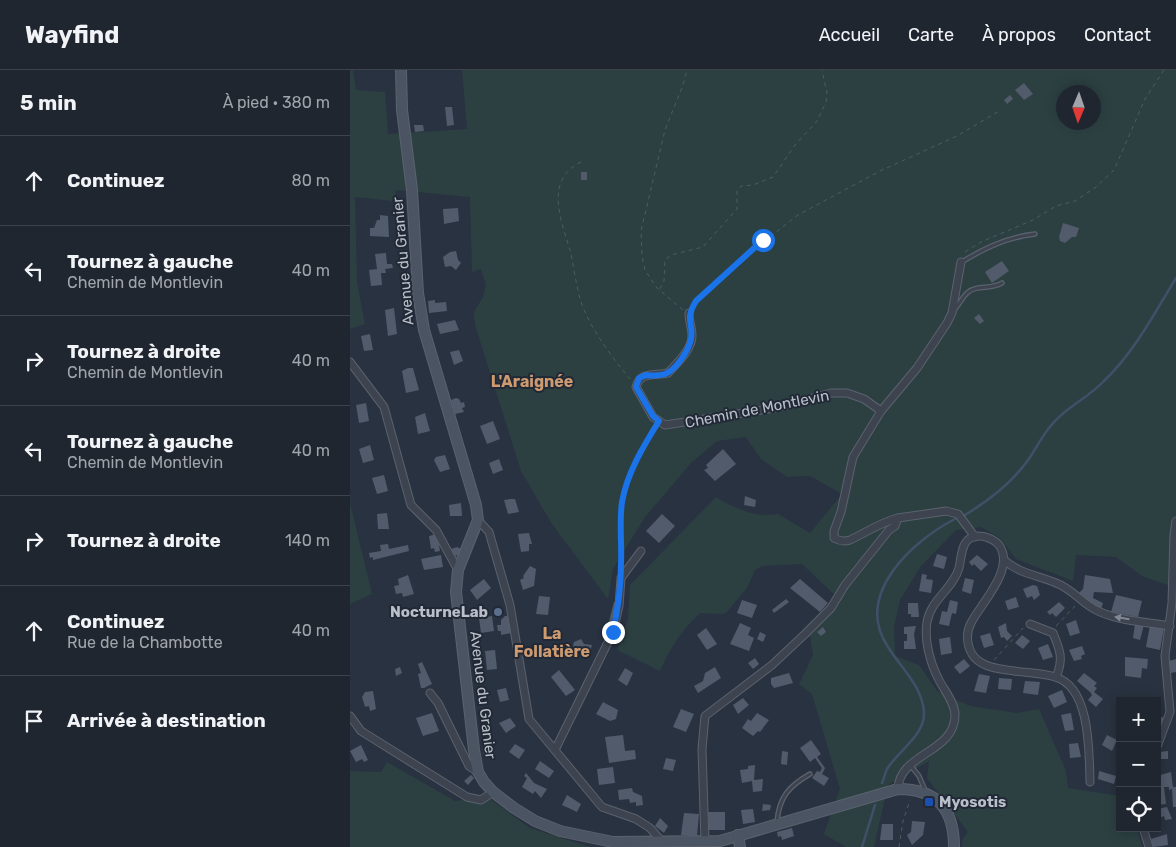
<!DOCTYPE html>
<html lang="fr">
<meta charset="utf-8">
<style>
:root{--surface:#1f2630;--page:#272e38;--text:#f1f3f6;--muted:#a1a5ab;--line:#3c434c}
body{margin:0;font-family:Rubik,sans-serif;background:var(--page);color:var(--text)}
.controls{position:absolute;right:15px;bottom:15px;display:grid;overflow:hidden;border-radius:0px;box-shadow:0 2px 12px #0003}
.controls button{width:45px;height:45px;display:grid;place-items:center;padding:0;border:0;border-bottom:1px solid var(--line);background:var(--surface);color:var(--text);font:25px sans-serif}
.compass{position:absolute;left:706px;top:15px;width:45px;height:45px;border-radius:50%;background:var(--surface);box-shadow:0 2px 12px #0003;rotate:182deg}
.stop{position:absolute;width:15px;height:15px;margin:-11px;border:4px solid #1a73e8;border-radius:50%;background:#fff}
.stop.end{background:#1a73e8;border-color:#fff;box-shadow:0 1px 5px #0008}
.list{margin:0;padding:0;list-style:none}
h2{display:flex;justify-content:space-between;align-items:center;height:65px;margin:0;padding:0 20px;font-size:21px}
h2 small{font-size:16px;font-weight:400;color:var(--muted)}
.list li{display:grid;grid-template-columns:32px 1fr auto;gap:15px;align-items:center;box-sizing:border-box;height:90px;padding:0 20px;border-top:1px solid var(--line)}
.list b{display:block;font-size:19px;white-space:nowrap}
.list p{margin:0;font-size:16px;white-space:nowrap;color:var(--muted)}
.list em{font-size:16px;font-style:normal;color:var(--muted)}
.icon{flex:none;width:28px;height:28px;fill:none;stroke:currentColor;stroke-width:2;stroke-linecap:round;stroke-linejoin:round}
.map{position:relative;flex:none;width:826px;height:777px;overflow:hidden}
header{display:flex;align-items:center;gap:30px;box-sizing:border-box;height:70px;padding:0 25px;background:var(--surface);border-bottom:1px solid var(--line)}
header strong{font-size:24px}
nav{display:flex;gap:28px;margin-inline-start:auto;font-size:18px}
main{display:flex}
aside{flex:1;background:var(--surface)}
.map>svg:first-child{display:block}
.green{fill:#2c4042;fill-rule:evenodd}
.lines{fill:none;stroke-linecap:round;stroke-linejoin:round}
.stream{stroke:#405068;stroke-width:2.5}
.building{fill:#525b6b}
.lane-casing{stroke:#5b626e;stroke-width:5.5}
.street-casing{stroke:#5b626e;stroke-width:9}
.secondary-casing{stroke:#5b626e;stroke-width:12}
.path{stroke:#4b5d60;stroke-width:1;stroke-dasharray:4 4;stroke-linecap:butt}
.lane{stroke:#3d4450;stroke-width:3}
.street{stroke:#3d4450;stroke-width:7}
.secondary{stroke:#4b5463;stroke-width:10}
.oneway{fill:#828893}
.route{stroke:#1a73e8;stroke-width:6}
.service-dot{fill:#5c6f8a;stroke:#212936;stroke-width:2}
.transit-dot{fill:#1a4fb4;stroke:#212936;stroke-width:2}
.labels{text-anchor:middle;stroke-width:4;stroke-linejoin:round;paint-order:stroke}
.street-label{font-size:15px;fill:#bac0ca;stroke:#212936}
.poi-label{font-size:15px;font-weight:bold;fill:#bac0ca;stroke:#212936;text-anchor:end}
.neighbourhood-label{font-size:16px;font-weight:bold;fill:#ce9b71;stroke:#212936}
</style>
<header>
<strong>Wayfind</strong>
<nav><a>Accueil</a><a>Carte</a><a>À propos</a><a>Contact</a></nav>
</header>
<main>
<aside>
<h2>5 min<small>À pied · 380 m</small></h2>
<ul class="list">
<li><svg class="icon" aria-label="ahead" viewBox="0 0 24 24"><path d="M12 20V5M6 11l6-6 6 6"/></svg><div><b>Continuez</b></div><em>80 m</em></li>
<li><svg class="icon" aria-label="left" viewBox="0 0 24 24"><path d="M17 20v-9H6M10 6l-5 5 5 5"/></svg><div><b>Tournez à gauche</b><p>Chemin de Montlevin</p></div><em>40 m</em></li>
<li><svg class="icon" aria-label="right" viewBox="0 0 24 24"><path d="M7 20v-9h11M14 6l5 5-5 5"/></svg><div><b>Tournez à droite</b><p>Chemin de Montlevin</p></div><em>40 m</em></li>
<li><svg class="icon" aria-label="left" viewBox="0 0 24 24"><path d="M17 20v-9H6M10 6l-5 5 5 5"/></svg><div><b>Tournez à gauche</b><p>Chemin de Montlevin</p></div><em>40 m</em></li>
<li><svg class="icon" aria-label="right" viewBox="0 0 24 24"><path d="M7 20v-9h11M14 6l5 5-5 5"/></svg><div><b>Tournez à droite</b></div><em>140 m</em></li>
<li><svg class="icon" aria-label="ahead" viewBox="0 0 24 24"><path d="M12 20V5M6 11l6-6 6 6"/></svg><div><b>Continuez</b><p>Rue de la Chambotte</p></div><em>40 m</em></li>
<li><svg class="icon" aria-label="arrive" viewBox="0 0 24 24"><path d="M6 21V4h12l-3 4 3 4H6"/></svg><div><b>Arrivée à destination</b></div></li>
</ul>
</aside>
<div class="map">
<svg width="826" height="777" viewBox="0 0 826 777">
<rect width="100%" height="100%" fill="#293240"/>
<g class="green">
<path d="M0 0H3L6 20 35 22 38 64 117 59 112 0H826V518L792 506 766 487 726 485 723 511 666 489 650 468 631 457 606 460 571 496 550 530 544 557 545 586 569 595 587 621 620 636 667 643 689 639 716 701 718 718 770 726V758H787L792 777H612L613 768 618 762 577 708 579 691 538 715 524 777H496L474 764 490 719 462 624 449 614 463 585 460 566 492 528 487 527 452 494 412 496 405 500 397 518 375 544 350 543C331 561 320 578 310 601L267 580 278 549 280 515 366 427C385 439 406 448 428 444L460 463 492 424 460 406 437 407 411 389 396 367 367 371 342 392 295 447 263 499 258 529 202 454 171 401 125 255 124 242 133 227 136 215 131 199 122 202 120 127 47 120 42 131 5 127 7 212 15 254 0 259ZM714 22H744V52H714Z"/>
<path d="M0 433 22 524 0 534Z"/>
<path d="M37 692 105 731 137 727 180 758 240 777H0V701L31 702Z"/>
</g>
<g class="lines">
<g class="stream">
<path d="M615 445C638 431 662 413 678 390 685 380 691 368 699 358 714 338 737 329 754 311 785 281 804 244 826 208"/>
<path d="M532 713C534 709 535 703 537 699 547 682 575 665 574 643 573 617 551 598 538 577 503 525 562 471 605 449"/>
<path d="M512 777 525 735"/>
</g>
</g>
<g class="building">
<path d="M674 13 683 24 674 30 665 20Z"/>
<path d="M660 25 663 29 657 34 654 30Z"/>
<path d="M95 37H102L104 55 97 56Z"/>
<path d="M64 55H73L74 61 65 62Z"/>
<rect x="231" y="102" width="6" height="8"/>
<path d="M108 138 109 151 94 154 93 139Z"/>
<path d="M30 145 38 146 39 167 20 166V158H24L27 150H30Z"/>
<path d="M713 153 729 158 726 167H722L715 173 710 171 709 167Z"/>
<path d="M106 181 108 190 111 193 106 200 101 196 95 197 93 187 100 182Z"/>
<path d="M36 183 37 194H42L43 198 35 199 36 203H31L32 215 21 216 19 200 27 199 25 184Z"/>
<path d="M652 191 659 201 642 213 635 202Z"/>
<path d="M85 230V233L96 232 97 241 79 243 78 231Z"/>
<path d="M44 238 47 264 38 266 35 240Z"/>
<path d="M629 244 634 251 630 254 624 248Z"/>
<path d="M105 250 109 260 90 264 87 254Z"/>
<path d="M20 264 23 280 14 281 11 266Z"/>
<path d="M109 280 113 291 104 295 100 282Z"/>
<path d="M58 298H63L69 320 56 323 52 301Z"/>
<path d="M106 328 109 329 111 333 114 332 115 337 112 338 114 342 105 344 101 330Z"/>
<path d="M16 333 19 351 9 353 6 335Z"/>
<path d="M75 343 80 361 68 364 65 347Z"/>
<path d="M143 351 150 369 137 374 130 356Z"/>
<path d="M20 375 24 390 13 393 9 379Z"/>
<path d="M373 379 386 394 365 411 354 400 358 398 356 395Z"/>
<path d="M95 385 100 399 90 402 84 390 86 387Z"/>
<path d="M149 389 153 400 143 404 139 393Z"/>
<path d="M34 405 38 421 27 424 22 408Z"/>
<path d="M395 426 406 430 405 437 394 435Z"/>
<path d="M160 429H165L169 442 158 444 154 430Z"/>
<path d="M111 433 112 446H100L99 435Z"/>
<path d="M37 443 39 459H28L27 444Z"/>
<path d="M312 444 325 456 309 473 296 461Z"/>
<path d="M179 463 182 474H179V481L171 482 168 464Z"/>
<path d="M87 464 90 481 85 482 84 478 81 479 79 466Z"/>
<path d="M38 474 39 479 58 475 59 481 23 490V487L20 488 19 483 31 481 30 475Z"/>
<path d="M107 477 111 479 108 485 104 486 101 479Z"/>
<path d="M587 484 597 487 594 499 583 496Z"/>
<path d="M91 485 93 497 74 500 71 489Z"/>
<path d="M627 485 638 494 631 501 624 494 622 496 619 492Z"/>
<path d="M180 496 186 499 184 516 173 520 170 510 174 508 173 506Z"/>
<path d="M572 504 577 505 576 509 583 510 581 523 569 521Z"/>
<path d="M58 505 64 524 53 527 52 523 46 524 44 516 49 515 48 509Z"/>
<path d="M735 505 760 509 763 523 744 522 743 528 753 533 751 539 742 535 729 523 733 519Z"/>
<path d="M615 508 624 510 621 524 612 521Z"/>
<path d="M134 509 141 518 127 530 120 520Z"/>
<path d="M450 509 478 533 470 542 440 518Z"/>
<path d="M683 515 687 516 690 525 684 530 682 526 677 528 673 519Z"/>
<path d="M766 525 792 531 788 547 761 542Z"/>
<path d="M189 526 200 527 198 545 186 544Z"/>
<path d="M666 527 669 537 658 540 655 531Z"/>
<path d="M436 529 439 532 424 543 422 540Z"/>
<path d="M392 530 407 535 402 548 387 543Z"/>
<path d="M600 530 608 532 606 544 602 543 599 556 589 554 592 541 597 542Z"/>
<path d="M264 532 269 533 266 550 259 551Z"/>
<path d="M709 532 715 538 706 547 702 543 700 545 697 542Z"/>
<path d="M558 533H568L569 547H561V544H558Z"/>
<path d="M142 546 144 561 131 563 129 548Z"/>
<path d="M155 546H159L162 563 151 565V561H148L147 555H151V550Z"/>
<path d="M726 550 730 563 720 566 716 554Z"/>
<path d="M390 553 401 558 398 565 404 568 399 581 380 574Z"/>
<path d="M656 553 657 561 662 566 657 571 654 567 651 568 648 557Z"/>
<path d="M785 554 794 555 790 570 783 568Z"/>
<path d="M800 555 814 558 810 580 796 577Z"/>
<path d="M566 556 564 564 566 579H554V571H557V564H554V557Z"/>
<path d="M473 557 476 562 471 566 467 562Z"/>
<path d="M356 558 367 574 357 580 347 565Z"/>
<path d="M410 562 416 565 413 572 407 569Z"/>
<path d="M640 563 644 575 634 578 630 566Z"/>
<path d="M672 565 680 571 673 579 665 573Z"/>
<path d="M600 567 602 583 591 585 589 569Z"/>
<path d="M231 569 234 574 242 575 239 585 222 580 224 572Z"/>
<path d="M698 574 703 587 693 590 688 578Z"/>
<path d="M732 576 735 584 731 586 732 589 724 591 719 580Z"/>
<path d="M145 580 147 599 137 600 135 581Z"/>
<path d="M775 587 798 589 797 599 792 598 791 608 775 606Z"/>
<path d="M405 588 409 594 403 599 398 593Z"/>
<path d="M614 589 620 596 610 604 604 597Z"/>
<path d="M826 589V602L821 603 819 591Z"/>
<path d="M72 592 82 614 74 618H71L68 604 71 603 68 594Z"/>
<path d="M50 597 52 603 46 606 45 599Z"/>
<path d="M365 597 371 608 348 623 344 616 353 611 355 603Z"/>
<path d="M275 598 283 603 277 616 268 610Z"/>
<path d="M209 600 225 620 216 626 201 607Z"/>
<path d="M439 603 443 613 424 618 421 614V608Z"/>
<path d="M734 603 747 613 744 616 747 618 744 622 753 629 746 637 738 630 742 625 740 622 727 611Z"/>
<path d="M629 604 640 606 636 623 624 621Z"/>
<path d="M649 608 662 609 661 620 648 619Z"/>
<path d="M675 611 690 612 688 625 673 623Z"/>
<path d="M156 618 159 630 150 632 147 620Z"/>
<path d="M712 620 717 632 704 638 698 626Z"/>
<path d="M23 621 26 639 20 641 19 636 15 637 12 627 15 622Z"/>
<path d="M393 628 399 635 388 644 383 635Z"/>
<path d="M253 632 268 640 266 649 260 651 246 644Z"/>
<path d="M331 639 344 644 336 662 323 657Z"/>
<path d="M82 643 89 661 73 666 66 648Z"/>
<path d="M407 643 419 650 410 662 408 661 403 666 392 658 398 649 401 651Z"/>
<path d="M721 643 724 660 715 661 711 645Z"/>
<path d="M807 646 815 648 807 668Z"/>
<path d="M160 648 166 656 156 663 149 653Z"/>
<path d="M273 665 275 681 285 680 286 689 259 693 255 667Z"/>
<path d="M757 665 767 670 762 681 752 675Z"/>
<path d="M461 670 471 684 467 687 475 698 472 704 479 708 474 716 462 708 467 701 470 702 472 698 465 688 460 692 450 678Z"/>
<path d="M728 673 731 687 720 688 719 674Z"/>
<path d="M165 674 175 680 169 689 159 682Z"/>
<path d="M11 675 18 690 14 692 12 689 6 692 0 681Z"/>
<path d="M143 675 145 686 134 688 133 677Z"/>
<path d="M432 681 438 682 437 695 431 694Z"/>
<path d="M818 681V689H807L809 682Z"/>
<path d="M316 688 326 690 323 701 313 699Z"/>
<path d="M190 691 204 701 199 708 185 699Z"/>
<path d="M405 695 404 710 413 709 412 721 403 722 402 711 392 713 390 700 398 699V696Z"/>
<path d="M263 697 265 713 249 715 247 699Z"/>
<path d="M749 701 766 706 764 714 748 709Z"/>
<path d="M821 702 823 717H826V737H823L822 719 819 720V717H814L816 734 808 735 807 706Z"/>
<path d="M176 703 184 713 197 719 191 728 185 721 183 724 172 717 177 708 174 706Z"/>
<path d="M121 705 124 708 118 715 114 711Z"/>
<path d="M282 718 283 722 292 726 293 735 286 736V732L280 733 279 729 269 730 268 720Z"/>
<path d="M217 725 231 734 227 742 212 735Z"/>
<path d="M413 734 421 735 420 740 412 741Z"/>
<path d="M817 737 822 749 815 750 814 746 807 749V739Z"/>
<path d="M403 739 405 752 393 754 391 740Z"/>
<path d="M358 742H375V760H359Z"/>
<path d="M334 743 349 744 347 766 331 765Z"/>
<path d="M310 748 318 756 314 763 305 756Z"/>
<path d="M562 751 575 752 573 765 562 775 557 765 561 762Z"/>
<path d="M532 754H543V770H530Z"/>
<path d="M442 758 444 766 432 770 431 766 428 767 427 762Z"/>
<path d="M817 764 818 775 803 777 801 769Z"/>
</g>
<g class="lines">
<defs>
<g id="lane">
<path d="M612 192C634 178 658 167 685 164"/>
<path d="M605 239C609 234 613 227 617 223 627 214 641 220 652 213"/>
<path d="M561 696 569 706 575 720"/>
<path d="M427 752C429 727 439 716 460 704"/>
</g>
<g id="street">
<path d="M339 243C339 251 342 258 342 266 342 280 326 294 318 303 305 306 290 301 286 317L303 347 315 355 425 338 481 323H497L514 329 531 341"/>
<path d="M0 292 34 337 61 435 86 460 108 500"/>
<path d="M548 448C529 453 517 462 500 470 494 472 489 471 484 468V461L491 442 503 387 531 341 567 298 597 253 602 243 611 192"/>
<path d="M128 450 139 462 160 535 179 649 252 737 286 749 300 758 312 772"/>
<path d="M654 490C670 504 687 505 706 513 723 519 732 534 748 541 769 551 796 552 820 556"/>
<path d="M680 554 703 563C710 580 714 589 706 607"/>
<path d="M80 623 88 633 119 696 128 702"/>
<path d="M0 646 11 661 117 727 131 730 143 722"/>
<path d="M807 677 820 642 815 586 822 533 824 465 826 451"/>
<path d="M205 680 263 562 269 536 271 508 291 481"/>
<path d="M548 719C549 683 605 683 605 645 605 632 593 619 588 608 580 592 574 570 577 552 581 529 603 519 609 498 612 485 611 466 629 466 636 466 645 470 649 475 666 499 631 533 621 553 615 564 617 579 625 588 635 598 650 599 664 601 677 603 692 603 705 607 741 617 739 683 740 712"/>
<path d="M793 758 799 777"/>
<path d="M355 772 352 679 355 646 422 595 455 564 481 538 495 515 539 460 545 456 548 448 596 441 608 444 625 467"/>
</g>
<g id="secondary">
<path d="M51 0 52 40 62 120 68 223 74 260 126 435 128 450 108 500 106 522 124 680 128 702 134 712 143 722 164 738 185 751 210 761 263 772 370 771 548 719C587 719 604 739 604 777"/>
<path d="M388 765 390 777"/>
</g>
</defs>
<use href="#lane" class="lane-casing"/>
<use href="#street" class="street-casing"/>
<use href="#secondary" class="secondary-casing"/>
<g class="path">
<path d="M231 92C194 110 211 150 220 180 224 197 226 216 231 232 241 260 262 287 280 309"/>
<path d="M615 182 631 172 683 150 706 136 725 131 746 117 764 100 795 29 814 0"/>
<path d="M310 219 314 211 315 190 321 185 353 177 387 139V121L391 116 403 115 423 107 445 75 467 51 476 32 477 23 472 0"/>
<path d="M343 236 393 188 448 145 530 101 607 66 649 41"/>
<path d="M333 240 307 218 295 200 292 186 291 161 315 60 333 15 337 0"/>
<path d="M271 494 272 434 276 415 304 358"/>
<path d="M706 556 725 536"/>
<path d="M644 590 673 558"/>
<path d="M549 777 553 751 560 730"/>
</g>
<use href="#lane" class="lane"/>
<use href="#street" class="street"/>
<use href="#secondary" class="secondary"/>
</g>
<defs><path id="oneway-solid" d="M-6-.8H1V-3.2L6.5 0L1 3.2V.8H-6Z" transform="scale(1.25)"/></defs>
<use class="oneway" href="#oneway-solid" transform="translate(772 548) rotate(-171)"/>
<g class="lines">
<path class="route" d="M263 562C268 539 271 517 271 493 272 473 269 451 272 432 277 403 294 375 309 351L303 346 286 317 289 308 296 305C303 306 309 306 315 304 326 300 339 280 341 269 344 252 334 251 346 231L413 170"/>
</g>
<circle class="service-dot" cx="148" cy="542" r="5"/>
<rect class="transit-dot" x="574" y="727" width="10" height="10" rx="2.5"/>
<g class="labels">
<g class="street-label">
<text transform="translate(53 191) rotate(-95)" y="5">Avenue du Granier</text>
<text transform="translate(407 339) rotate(-11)" y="5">Chemin de Montlevin</text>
<text transform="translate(133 625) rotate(83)" y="5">Avenue du Granier</text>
</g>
<g class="poi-label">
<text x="138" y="547">NocturneLab</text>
<text x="589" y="737" text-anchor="start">Myosotis</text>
</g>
<g class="neighbourhood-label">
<text x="182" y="317">L'Araignée</text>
<text x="202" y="569">La<tspan x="202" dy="18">Follatière</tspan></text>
</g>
</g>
</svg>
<div class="controls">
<button>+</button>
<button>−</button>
<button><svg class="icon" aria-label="locate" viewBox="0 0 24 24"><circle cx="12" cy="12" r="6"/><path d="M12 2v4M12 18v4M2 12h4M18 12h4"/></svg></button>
</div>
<svg class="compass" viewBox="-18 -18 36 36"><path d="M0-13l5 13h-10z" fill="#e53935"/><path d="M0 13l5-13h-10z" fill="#a1a5ab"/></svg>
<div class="stop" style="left:413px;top:170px"></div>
<div class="stop end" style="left:263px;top:562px"></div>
</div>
</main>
